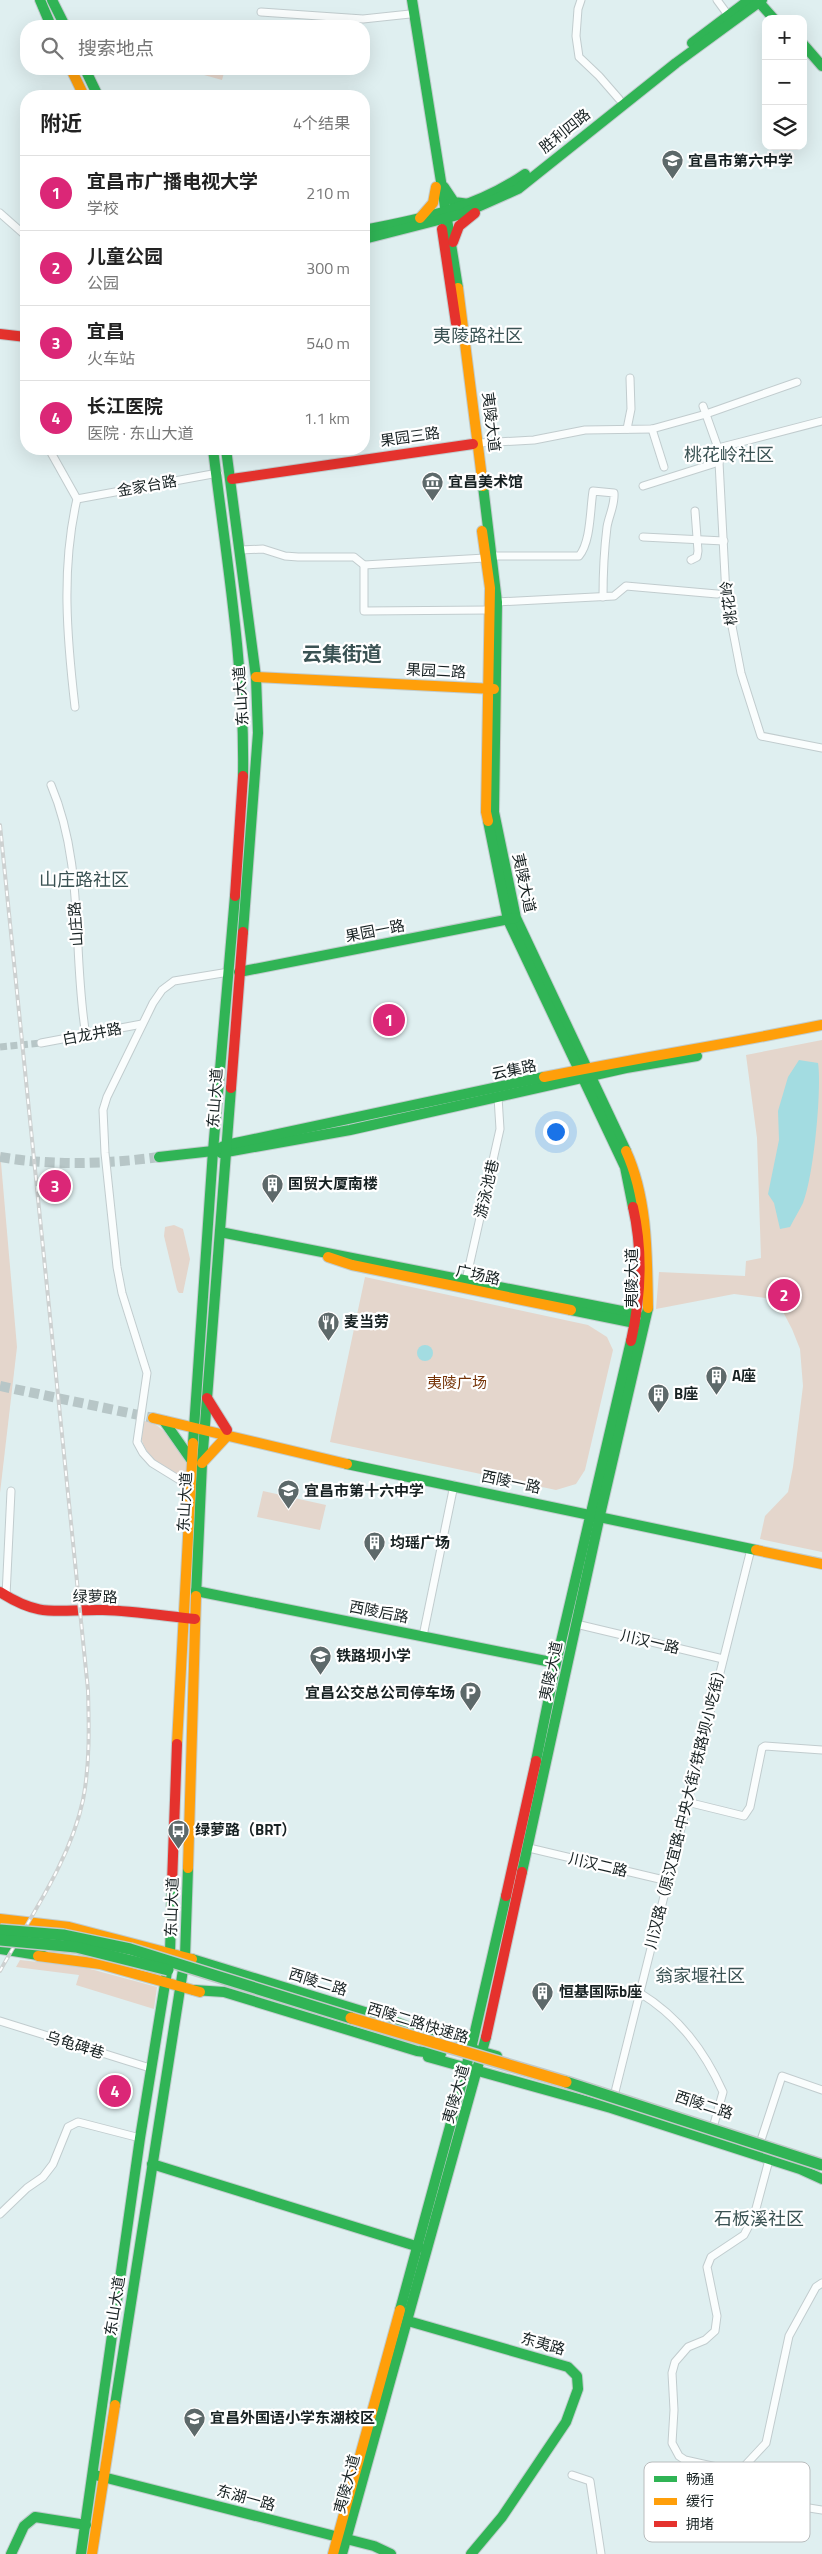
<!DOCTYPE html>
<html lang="zh">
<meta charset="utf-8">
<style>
:root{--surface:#fff;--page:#f6f6f6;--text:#222;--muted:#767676;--line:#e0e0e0;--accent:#db2777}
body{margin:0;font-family:"Titillium Web","Noto Sans SC",sans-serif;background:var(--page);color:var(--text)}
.controls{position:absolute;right:15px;top:15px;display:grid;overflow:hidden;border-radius:10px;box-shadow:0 5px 20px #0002}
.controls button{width:45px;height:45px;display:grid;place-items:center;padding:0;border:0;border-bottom:1px solid var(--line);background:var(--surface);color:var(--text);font:25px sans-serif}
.you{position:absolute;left:555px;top:1131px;width:18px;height:18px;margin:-12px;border:4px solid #fff;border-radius:50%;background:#1a73e8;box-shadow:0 0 0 8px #1a73e833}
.badge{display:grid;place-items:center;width:32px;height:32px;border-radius:50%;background:var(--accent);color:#fff;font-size:16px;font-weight:700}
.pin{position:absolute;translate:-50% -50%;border:2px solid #fff;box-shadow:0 1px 5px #0006}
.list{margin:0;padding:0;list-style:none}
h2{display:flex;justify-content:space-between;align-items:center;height:65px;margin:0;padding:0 20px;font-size:21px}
h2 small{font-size:16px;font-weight:400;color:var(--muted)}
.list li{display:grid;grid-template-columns:32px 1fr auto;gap:15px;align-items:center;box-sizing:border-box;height:75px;padding:0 20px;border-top:1px solid var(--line)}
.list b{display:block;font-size:19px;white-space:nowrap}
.list p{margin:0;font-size:16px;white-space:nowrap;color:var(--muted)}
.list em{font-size:16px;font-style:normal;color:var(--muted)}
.icon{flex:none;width:28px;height:28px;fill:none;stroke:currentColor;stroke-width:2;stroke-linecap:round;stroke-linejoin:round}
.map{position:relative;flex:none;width:822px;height:2554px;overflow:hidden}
.search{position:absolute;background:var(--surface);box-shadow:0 5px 20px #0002;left:20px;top:20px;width:350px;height:55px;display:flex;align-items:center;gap:12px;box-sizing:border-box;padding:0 18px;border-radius:20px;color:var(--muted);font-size:19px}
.panel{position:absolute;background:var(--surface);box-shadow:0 5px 20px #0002;left:20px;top:90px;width:350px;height:365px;border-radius:20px}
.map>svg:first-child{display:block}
.green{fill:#e4d6cc}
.water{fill:#a3dce1}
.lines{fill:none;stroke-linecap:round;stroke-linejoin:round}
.street-tunnel{stroke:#b7c6c7;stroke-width:7;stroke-dasharray:7 3.5;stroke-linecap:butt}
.primary-tunnel{stroke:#b7c6c7;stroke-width:10;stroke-dasharray:10 5;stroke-linecap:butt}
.street-casing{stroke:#c1ccce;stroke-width:9}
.fast-casing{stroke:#c1ccce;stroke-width:12}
.slow-casing{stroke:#c1ccce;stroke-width:12}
.jam-casing{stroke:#c1ccce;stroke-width:12}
.street{stroke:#fafdfd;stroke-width:7}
.fast{stroke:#30b455;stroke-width:10}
.slow{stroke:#ff9f0a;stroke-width:10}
.jam{stroke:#e5322d;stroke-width:10}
.rail-casing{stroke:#cdd1d1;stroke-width:4}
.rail{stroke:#fff;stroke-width:2;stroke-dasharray:5.5;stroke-linecap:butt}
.fast-bridge-casing{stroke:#c1c9c9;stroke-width:14;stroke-linecap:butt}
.slow-bridge-casing{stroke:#c1c9c9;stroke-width:14;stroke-linecap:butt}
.fast-bridge{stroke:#30b455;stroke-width:11}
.slow-bridge{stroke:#ff9f0a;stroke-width:11}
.labels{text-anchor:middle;stroke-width:4.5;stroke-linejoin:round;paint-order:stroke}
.street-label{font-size:15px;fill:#172122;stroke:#fff}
.poi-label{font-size:15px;font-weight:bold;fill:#172122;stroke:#fff;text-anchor:start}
.park-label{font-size:15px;fill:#763408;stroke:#fff}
.quarter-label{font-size:18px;fill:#3a5253;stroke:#fff}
.district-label{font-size:20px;font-weight:bold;fill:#3a5253;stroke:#fff}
.key{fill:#fff;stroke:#b9bcbd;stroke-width:1}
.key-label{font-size:14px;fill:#172122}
</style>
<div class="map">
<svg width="822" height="2554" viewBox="0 0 822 2554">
<rect width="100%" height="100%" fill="#dfeff0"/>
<g class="green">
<path d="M198 69H225L222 80 197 73Z"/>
<path d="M822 1040V1552L760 1539 765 1516 788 1492 793 1467 803 1386 800 1349 792 1329 781 1308 765 1298 734 1294 656 1309 659 1272 745 1276 746 1261 761 1258 757 1138 746 1055Z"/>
<path d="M0 1151 17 1347 0 1493Z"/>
<path d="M174 1225 183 1229 190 1259 183 1293H179L177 1290 164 1236 165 1227Z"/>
<path d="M365 1277 588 1325 607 1337 613 1350 585 1470 576 1484 556 1490 330 1442Z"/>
<path d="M144 1421C165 1423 176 1448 187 1464L186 1474C173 1480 144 1454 142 1440 140 1434 143 1427 144 1421Z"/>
<path d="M263 1491 326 1505 320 1530 257 1517Z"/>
<path d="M20 1960 83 1967 157 1987 154 2009 76 1985 79 1975 16 1967Z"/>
</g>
<g class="water">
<path d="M799 1060 818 1063C822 1087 814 1177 803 1203 799 1211 794 1219 790 1227L780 1229 774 1203 768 1194 779 1140 778 1111 788 1077Z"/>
<circle cx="425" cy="1353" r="8"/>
</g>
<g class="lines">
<path class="street-tunnel" d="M0 1047 41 1043"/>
<g class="primary-tunnel">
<path d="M0 1157C53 1166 107 1164 159 1157"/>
<path d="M0 1386 153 1418"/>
</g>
<defs>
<g id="street">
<path d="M581 0 578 9 576 36 579 57 599 76 619 99"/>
<path d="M717 0 728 15"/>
<path d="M261 12 363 19 410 14"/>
<path d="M0 213 26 236"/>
<path d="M703 406 718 448 719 462 726 595 741 673 761 736 822 748"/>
<path d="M627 429 631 409 630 378"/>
<path d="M652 429 664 467"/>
<path d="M479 443 534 440 585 430 652 429 706 414 797 382"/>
<path d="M718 448 822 421"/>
<path d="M49 449 77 499C61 568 67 638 75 707"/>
<path d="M643 486 719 462"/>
<path d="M77 499 218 473"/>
<path d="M643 537 724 541"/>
<path d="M240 550 263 549 285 556 298 557H354L364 565V611L489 610"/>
<path d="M492 556H579C591 542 590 509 593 491L614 493C615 505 609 515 607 527 604 551 603 573 603 597"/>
<path d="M691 560 697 557 698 551 695 511"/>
<path d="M364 565 485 558"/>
<path d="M497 602 614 596 626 586 717 594"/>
<path d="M51 785C85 865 72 953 86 1036"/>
<path d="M41 1043 142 1024"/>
<path d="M466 1280 500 1129 498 1097"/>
<path d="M191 1487 152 1463 143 1453 137 1442 147 1373 122 1293 117 1267 105 1153 103 1110 107 1097 153 1003 162 990 174 981 229 972"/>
<path d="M6 1596 11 1491"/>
<path d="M576 1624 723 1659"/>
<path d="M423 1636 454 1485"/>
<path d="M687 1802 744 1816 750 1807 762 1748 765 1746 822 1750"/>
<path d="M529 1848 668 1881"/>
<path d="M640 1993C679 2017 704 2050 723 2092L714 2124"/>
<path d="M0 2021 150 2068"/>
<path d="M615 2092 751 1549"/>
<path d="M761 2140 782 2076 822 2090"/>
<path d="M769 2160 754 2216 744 2235 711 2257 707 2267 717 2316 715 2331 705 2340 688 2347 675 2362 672 2373 674 2410 672 2443 679 2456 685 2460 739 2472 766 2443 789 2336 816 2287 822 2283"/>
<path d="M0 2214 27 2188 43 2177 53 2164 68 2127 78 2122 140 2138"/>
<path d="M572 2475 590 2481 601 2554"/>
<path d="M696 2509 772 2502 822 2510"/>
</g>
<g id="fast">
<path d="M40 0 51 26"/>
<path d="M52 0 65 26"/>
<path d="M412 0 458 288"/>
<path d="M757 0 774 19"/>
<path d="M692 43 749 0"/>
<path d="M803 44 822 66"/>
<path d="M85 69 98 96"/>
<path d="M444 187 454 202 469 204"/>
<path d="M364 230C422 219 476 208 525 174"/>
<path d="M364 239 462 214 518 189 676 63 762 0"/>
<path d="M213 449C226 557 245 666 243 776"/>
<path d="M226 449 256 677 258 733 243 932"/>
<path d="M483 486 497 602 494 812 516 918 626 1151"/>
<path d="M488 821 508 920 625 1167 633 1207"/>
<path d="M239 972 515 918"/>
<path d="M221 1153 350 1130 626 1068 697 1056"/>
<path d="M159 1157 213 1151 226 1145 544 1077"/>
<path d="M220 1232 637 1314"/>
<path d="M571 1310 635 1323"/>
<path d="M164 1421 192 1461"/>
<path d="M193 1443 213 1151 235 896"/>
<path d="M347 1464 756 1550"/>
<path d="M196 1591 556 1663"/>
<path d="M196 1596 202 1463 231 1088"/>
<path d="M536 1761 556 1663 631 1341"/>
<path d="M522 1872 600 1515 648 1308"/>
<path d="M0 1949 44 1956"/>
<path d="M192 1959 391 2020 444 2041 497 2056"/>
<path d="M194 1990 224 1992 417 2051 441 2054"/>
<path d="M428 2057 611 2108 800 2169 822 2179"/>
<path d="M152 2164 419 2247"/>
<path d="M400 2310 471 2049 506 1896"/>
<path d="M408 2321 568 2367 577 2376 578 2389 566 2422 502 2517 471 2554"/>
<path d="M115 2405 185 1957 188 1868"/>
<path d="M95 2475 374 2546 391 2554"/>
<path d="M11 2554 24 2526 35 2517 86 2525"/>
<path d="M81 2554 140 2138 170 1953 172 1884"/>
<path d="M342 2554 486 2037"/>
</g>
<g id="slow">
<path d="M71 69 84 96"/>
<path d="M420 218 433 203 436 187"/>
<path d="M458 288 483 486"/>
<path d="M482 531 490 588 486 812 488 821"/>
<path d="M256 677 494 689"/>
<path d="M544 1077C636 1058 729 1044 822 1025"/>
<path d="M626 1151C648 1199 647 1256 648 1308"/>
<path d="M328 1257 352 1265 571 1310"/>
<path d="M153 1418 347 1464"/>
<path d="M202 1463 227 1436"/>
<path d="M756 1550 822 1564"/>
<path d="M177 1744 193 1443"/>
<path d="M188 1868 196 1596"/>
<path d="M0 1919 69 1927 192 1959"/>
<path d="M38 1956 100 1964 200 1992"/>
<path d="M92 2554 115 2405"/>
<path d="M333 2554 400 2310"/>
</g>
<g id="jam">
<path d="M442 229 456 323"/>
<path d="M453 242 459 226 475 213"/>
<path d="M0 334 26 337"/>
<path d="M232 479 473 444"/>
<path d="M235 896 243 776"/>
<path d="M231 1088 243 932"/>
<path d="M631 1341C641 1297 643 1251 633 1207"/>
<path d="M207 1398 227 1430"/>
<path d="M0 1592C42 1619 57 1609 103 1610 134 1611 165 1616 195 1619"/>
<path d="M172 1884 177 1744"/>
<path d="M506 1896 536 1761"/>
<path d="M486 2037 522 1872"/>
</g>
</defs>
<use href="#street" class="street-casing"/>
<use href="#fast" class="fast-casing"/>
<use href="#slow" class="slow-casing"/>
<use href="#jam" class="jam-casing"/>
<use href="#street" class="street"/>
<use href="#fast" class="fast"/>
<use href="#slow" class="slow"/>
<use href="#jam" class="jam"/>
<defs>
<path id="rail" d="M0 825 88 1690C89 1726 90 1764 83 1800 70 1861 30 1917 0 1971"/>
</defs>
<use href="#rail" class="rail-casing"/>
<use href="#rail" class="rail"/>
<defs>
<g id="fast-bridge">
<path d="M0 1930 63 1935 130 1949 351 2018"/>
<path d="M0 1940 76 1947 168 1970"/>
<path d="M566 2082 822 2165"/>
</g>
<path id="slow-bridge" d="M351 2018 566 2082"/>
</defs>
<use href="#fast-bridge" class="fast-bridge-casing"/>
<use href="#slow-bridge" class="slow-bridge-casing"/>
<use href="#fast-bridge" class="fast-bridge"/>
<use href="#slow-bridge" class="slow-bridge"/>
</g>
<defs>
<symbol id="school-pin" viewBox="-11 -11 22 30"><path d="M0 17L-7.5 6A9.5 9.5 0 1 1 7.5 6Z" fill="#5d696a" stroke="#fff"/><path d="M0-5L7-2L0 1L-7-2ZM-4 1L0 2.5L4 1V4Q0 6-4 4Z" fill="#fff"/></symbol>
<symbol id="museum-pin" viewBox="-11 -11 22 30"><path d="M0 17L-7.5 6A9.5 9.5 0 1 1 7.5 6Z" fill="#5d696a" stroke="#fff"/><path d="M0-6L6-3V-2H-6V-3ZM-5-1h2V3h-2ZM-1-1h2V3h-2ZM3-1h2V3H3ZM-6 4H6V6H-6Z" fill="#fff"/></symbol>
<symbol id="building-pin" viewBox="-11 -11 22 30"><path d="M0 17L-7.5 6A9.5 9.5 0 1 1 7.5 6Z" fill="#5d696a" stroke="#fff"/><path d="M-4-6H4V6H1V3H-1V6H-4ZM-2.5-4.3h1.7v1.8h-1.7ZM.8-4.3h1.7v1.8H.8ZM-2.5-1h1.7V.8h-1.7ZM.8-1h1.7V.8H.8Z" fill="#fff"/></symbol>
<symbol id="restaurant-pin" viewBox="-11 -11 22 30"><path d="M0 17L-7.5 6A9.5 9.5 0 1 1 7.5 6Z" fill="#5d696a" stroke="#fff"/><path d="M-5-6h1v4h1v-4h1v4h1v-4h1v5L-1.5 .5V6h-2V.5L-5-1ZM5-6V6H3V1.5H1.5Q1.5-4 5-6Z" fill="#fff"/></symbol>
<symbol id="parking-pin" viewBox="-11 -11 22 30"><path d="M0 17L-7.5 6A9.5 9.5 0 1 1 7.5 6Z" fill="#5d696a" stroke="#fff"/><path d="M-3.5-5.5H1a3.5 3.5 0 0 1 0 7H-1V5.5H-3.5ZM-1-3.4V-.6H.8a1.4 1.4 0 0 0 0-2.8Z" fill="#fff"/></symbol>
<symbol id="bus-pin" viewBox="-11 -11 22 30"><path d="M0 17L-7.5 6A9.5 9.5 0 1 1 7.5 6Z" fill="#5d696a" stroke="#fff"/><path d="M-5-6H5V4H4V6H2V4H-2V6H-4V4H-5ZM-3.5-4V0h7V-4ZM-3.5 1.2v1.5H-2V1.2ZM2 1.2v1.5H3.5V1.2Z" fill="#fff"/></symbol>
</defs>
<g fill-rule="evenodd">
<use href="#school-pin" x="660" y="148" width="25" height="34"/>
<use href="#museum-pin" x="420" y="470" width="25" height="34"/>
<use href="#building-pin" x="260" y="1172" width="25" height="34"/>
<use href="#restaurant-pin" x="316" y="1310" width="25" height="34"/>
<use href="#building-pin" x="704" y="1364" width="25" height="34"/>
<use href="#building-pin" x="646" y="1382" width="25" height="34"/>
<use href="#school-pin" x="276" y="1478" width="25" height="34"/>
<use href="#building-pin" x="362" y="1530" width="25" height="34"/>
<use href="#school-pin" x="308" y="1644" width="25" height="34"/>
<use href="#parking-pin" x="458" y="1680" width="25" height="34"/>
<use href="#bus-pin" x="166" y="1818" width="25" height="34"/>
<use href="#building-pin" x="530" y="1980" width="25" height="34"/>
<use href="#school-pin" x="182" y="2406" width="25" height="34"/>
</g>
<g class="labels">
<g class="street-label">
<text transform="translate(565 131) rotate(-39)" y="5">胜利四路</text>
<text transform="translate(491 422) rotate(83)" y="5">夷陵大道</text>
<text transform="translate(410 437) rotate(-8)" y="5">果园三路</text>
<text transform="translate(147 486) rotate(-10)" y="5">金家台路</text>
<text transform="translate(729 603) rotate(-97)" y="5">桃花岭</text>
<text transform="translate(436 671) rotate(3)" y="5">果园二路</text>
<text transform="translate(241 696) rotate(-94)" y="5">东山大道</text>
<text transform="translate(524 883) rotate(78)" y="5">夷陵大道</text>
<text transform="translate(76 924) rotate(-94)" y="5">山庄路</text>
<text transform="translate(375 931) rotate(-11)" y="5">果园一路</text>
<text transform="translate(92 1034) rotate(-11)" y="5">白龙井路</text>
<text transform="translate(514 1070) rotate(-12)" y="5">云集路</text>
<text transform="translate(215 1098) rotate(-86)" y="5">东山大道</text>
<text transform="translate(487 1189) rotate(-77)" y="5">游泳池巷</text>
<text transform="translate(478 1275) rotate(12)" y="5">广场路</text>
<text transform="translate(632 1278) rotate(-90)" y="5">夷陵大道</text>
<text transform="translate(511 1482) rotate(12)" y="5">西陵一路</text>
<text transform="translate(185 1502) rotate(-87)" y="5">东山大道</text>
<text transform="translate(95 1597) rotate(1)" y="5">绿萝路</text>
<text transform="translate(379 1612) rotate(11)" y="5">西陵后路</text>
<text transform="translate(650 1642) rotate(13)" y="5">川汉一路</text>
<text transform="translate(551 1671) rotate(-78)" y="5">夷陵大道</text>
<text transform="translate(686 1806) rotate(-76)" y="5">川汉路（原汉宜路·中央大街/铁路坝小吃街）</text>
<text transform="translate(598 1865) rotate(13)" y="5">川汉二路</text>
<text transform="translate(172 1907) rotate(-88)" y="5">东山大道</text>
<text transform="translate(318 1982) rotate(17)" y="5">西陵二路</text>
<text transform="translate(418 2023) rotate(17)" y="5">西陵二路快速路</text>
<text transform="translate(75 2045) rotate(17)" y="5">乌龟碑巷</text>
<text transform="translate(456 2094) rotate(-74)" y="5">夷陵大道</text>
<text transform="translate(704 2105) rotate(18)" y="5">西陵二路</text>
<text transform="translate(115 2306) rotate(-81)" y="5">东山大道</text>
<text transform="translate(543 2344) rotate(16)" y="5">东夷路</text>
<text transform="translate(347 2484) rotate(-75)" y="5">夷陵大道</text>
<text transform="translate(246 2498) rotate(15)" y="5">东湖一路</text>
</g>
<g class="poi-label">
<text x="688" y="166">宜昌市第六中学</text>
<text x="448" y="487">宜昌美术馆</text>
<text x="288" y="1189">国贸大厦南楼</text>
<text x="344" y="1327">麦当劳</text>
<text x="732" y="1381">A座</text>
<text x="674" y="1399">B座</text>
<text x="304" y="1496">宜昌市第十六中学</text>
<text x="390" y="1548">均瑶广场</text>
<text x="336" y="1661">铁路坝小学</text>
<text x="455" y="1698" text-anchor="end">宜昌公交总公司停车场</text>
<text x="195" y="1835">绿萝路（BRT）</text>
<text x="559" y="1997">恒基国际b座</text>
<text x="210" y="2423">宜昌外国语小学东湖校区</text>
</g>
<g class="park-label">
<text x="457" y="1388">夷陵广场</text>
</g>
<g class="quarter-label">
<text x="478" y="342">夷陵路社区</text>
<text x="729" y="461">桃花岭社区</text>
<text x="84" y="886">山庄路社区</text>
<text x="700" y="1982">翁家堰社区</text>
<text x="759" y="2225">石板溪社区</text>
</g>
<g class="district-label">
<text x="342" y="661">云集街道</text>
</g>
</g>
<rect x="644" y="2462" width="166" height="80" rx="8" class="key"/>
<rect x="654" y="2476" width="23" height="6" fill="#30b455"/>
<rect x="654" y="2498" width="23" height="7" fill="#ff9f0a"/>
<rect x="654" y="2521" width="23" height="6" fill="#e5322d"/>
<g class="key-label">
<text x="686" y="2484">畅通</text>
<text x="686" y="2506">缓行</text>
<text x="686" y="2529">拥堵</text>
</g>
</svg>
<div class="controls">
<button>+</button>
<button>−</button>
<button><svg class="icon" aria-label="layers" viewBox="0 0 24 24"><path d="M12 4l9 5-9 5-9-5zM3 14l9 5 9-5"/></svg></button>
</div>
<div class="you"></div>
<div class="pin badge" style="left:389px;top:1020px">1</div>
<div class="pin badge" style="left:784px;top:1295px">2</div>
<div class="pin badge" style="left:55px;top:1186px">3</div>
<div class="pin badge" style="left:115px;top:2091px">4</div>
<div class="search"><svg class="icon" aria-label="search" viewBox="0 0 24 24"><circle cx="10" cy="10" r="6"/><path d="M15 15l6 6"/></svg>搜索地点</div>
<section class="panel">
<h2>附近<small>4个结果</small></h2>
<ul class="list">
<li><span class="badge">1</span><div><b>宜昌市广播电视大学</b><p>学校</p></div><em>210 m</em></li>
<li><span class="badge">2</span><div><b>儿童公园</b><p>公园</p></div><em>300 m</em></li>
<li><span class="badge">3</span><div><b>宜昌</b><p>火车站</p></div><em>540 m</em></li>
<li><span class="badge">4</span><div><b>长江医院</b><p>医院 · 东山大道</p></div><em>1.1 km</em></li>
</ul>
</section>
</div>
